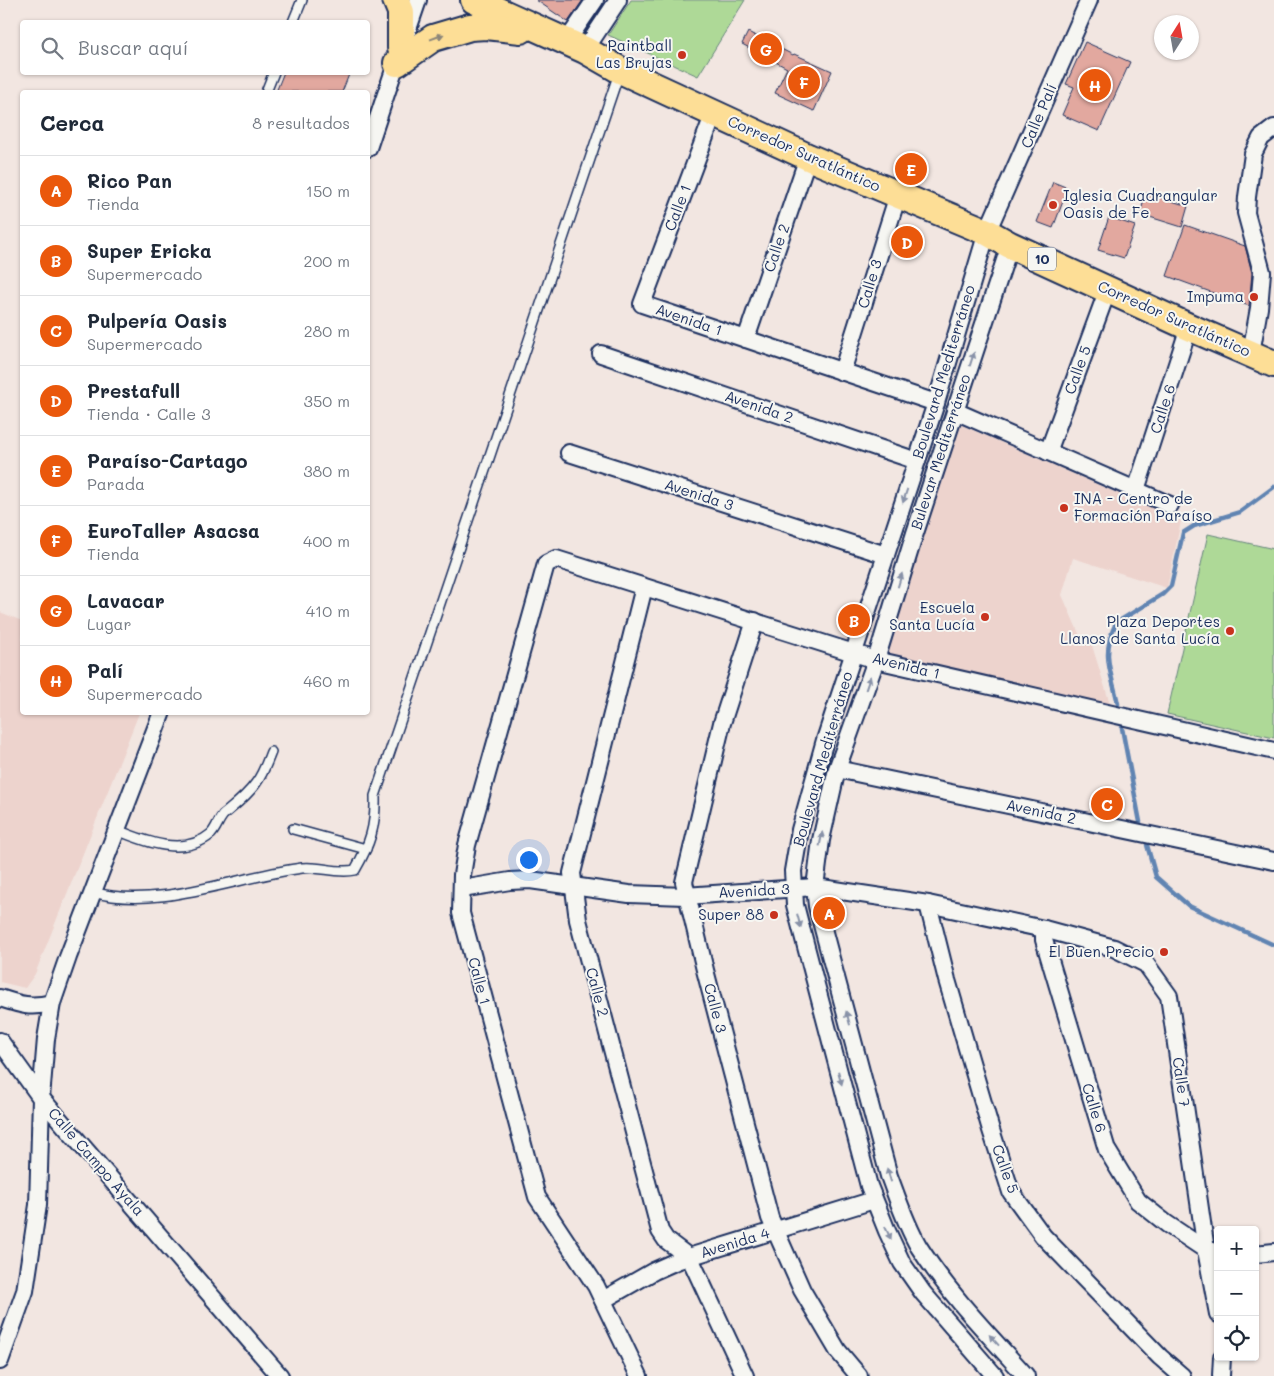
<!DOCTYPE html>
<html lang="es">
<meta charset="utf-8">
<style>
:root{--surface:#fff;--page:#f2f2f3;--text:#1f2937;--muted:#747a83;--line:#e0e1e3;--accent:#ea580c}
body{margin:0;font-family:Mali,sans-serif;background:var(--page);color:var(--text)}
.controls{position:absolute;right:15px;bottom:15px;display:grid;overflow:hidden;border-radius:5px;box-shadow:0 1px 4px #0004}
.controls button{width:45px;height:45px;display:grid;place-items:center;padding:0;border:0;border-bottom:1px solid var(--line);background:var(--surface);color:var(--text);font:25px sans-serif}
.compass{position:absolute;left:1154px;top:15px;width:45px;height:45px;border-radius:50%;background:var(--surface);box-shadow:0 1px 4px #0004;rotate:11deg}
.you{position:absolute;left:528px;top:859px;width:18px;height:18px;margin:-12px;border:4px solid #fff;border-radius:50%;background:#1a73e8;box-shadow:0 0 0 8px #1a73e833}
.badge{display:grid;place-items:center;width:32px;height:32px;border-radius:50%;background:var(--accent);color:#fff;font-size:16px;font-weight:700}
.pin{position:absolute;translate:-50% -50%;border:2px solid #fff;box-shadow:0 1px 5px #0006}
.list{margin:0;padding:0;list-style:none}
h2{display:flex;justify-content:space-between;align-items:center;height:65px;margin:0;padding:0 20px;font-size:21px}
h2 small{font-size:16px;font-weight:400;color:var(--muted)}
.list li{display:grid;grid-template-columns:32px 1fr auto;gap:15px;align-items:center;box-sizing:border-box;height:70px;padding:0 20px;border-top:1px solid var(--line)}
.list b{display:block;font-size:19px;white-space:nowrap}
.list p{margin:0;font-size:16px;white-space:nowrap;color:var(--muted)}
.list em{font-size:16px;font-style:normal;color:var(--muted)}
.icon{flex:none;width:28px;height:28px;fill:none;stroke:currentColor;stroke-width:2;stroke-linecap:round;stroke-linejoin:round}
.map{position:relative;flex:none;width:1274px;height:1376px;overflow:hidden}
.search{position:absolute;background:var(--surface);box-shadow:0 1px 4px #0004;left:20px;top:20px;width:350px;height:55px;display:flex;align-items:center;gap:12px;box-sizing:border-box;padding:0 18px;border-radius:5px;color:var(--muted);font-size:19px}
.panel{position:absolute;background:var(--surface);box-shadow:0 1px 4px #0004;left:20px;top:90px;width:350px;height:625px;border-radius:5px}
.map>svg:first-child{display:block}
.built{fill:#edd3cd}
.green{fill:#aed997;stroke:#64847a}
.lines{fill:none;stroke-linecap:round;stroke-linejoin:round}
.stream{stroke:#6184b2;stroke-width:4.5}
.building{fill:#e2a89f;stroke:#1b2f5e}
.service-casing{stroke:#1b2f5e;stroke-width:12}
.minor-casing{stroke:#1b2f5e;stroke-width:20}
.primary-casing{stroke:#1b2f5e;stroke-width:30}
.service{stroke:#f6f6f2;stroke-width:9}
.minor{stroke:#f6f6f2;stroke-width:16}
.primary{stroke:#fdde96;stroke-width:26}
.oneway{fill:#8c867a}
.oneway2{fill:#8892a8}
.poi-dot{fill:#c8321e;stroke:#f6f6f2;stroke-width:2}
.labels{text-anchor:middle;stroke-width:4;stroke-linejoin:round;paint-order:stroke}
.shield{fill:#f6f6f2;stroke:#5d6b8a;stroke-width:1}
.shield-label{font-size:14px;font-weight:bold;fill:#1b2f5e}
.poi-label{font-size:15px;fill:#1b2f5e;stroke:#f6f6f2;text-anchor:end}
.street-label{font-size:15px;fill:#1b2f5e;stroke:#f6f6f2}
</style>
<div class="map">
<svg width="1274" height="1376" viewBox="0 0 1274 1376">
<rect width="100%" height="100%" fill="#f2e6e1"/>
<filter id="ink" filterUnits="userSpaceOnUse"><feTurbulence type="fractalNoise" baseFrequency=".02" numOctaves="2"/><feDisplacementMap in="SourceGraphic" scale="10" xChannelSelector="R" yChannelSelector="G"/><feConvolveMatrix kernelMatrix="1 2 1 2 8 2 1 2 1" color-interpolation-filters="sRGB"/></filter>
<g filter="url(#ink)">
<g class="built">
<path d="M959 424 1181 521 1167 588 1073 558 1062 595 1081 638 1090 639 1111 707 885 655Z"/>
<path d="M0 612 22 621V712L139 713 35 974 25 988 0 982Z"/>
</g>
<g class="green">
<path d="M631 0H745L698 76 608 35Z"/>
<path d="M1208 534 1274 549V738L1167 714Z"/>
</g>
<g class="lines">
<g class="stream">
<path d="M1118 704C1112 673 1100 656 1116 623L1163 594 1171 586 1183 533 1194 526 1240 512 1274 487"/>
<path d="M1122 728 1140 822"/>
<path d="M1147 845 1156 877 1189 906 1274 945"/>
</g>
</g>
<g class="building">
<path d="M536 0H583L568 22Z"/>
<path d="M748 32 793 55 794 54 832 71 814 111 775 93 787 68 742 44Z"/>
<path d="M1085 42 1130 62 1099 131 1062 115 1074 87 1066 84Z"/>
<path d="M284 72H350L342 92H276Z"/>
<path d="M1053 182 1068 188 1053 228 1037 222Z"/>
<path d="M1146 193 1188 206 1182 227 1140 214Z"/>
<path d="M1109 217 1135 226 1124 258 1098 250Z"/>
<path d="M1185 225 1245 246 1252 273 1249 306 1167 276Z"/>
<path d="M901 229 920 236 913 255 894 248Z"/>
</g>
<g class="lines">
<defs>
<g id="service">
<path d="M293 22 302 0"/>
<path d="M266 92 274 72"/>
<path d="M293 829 366 849"/>
<path d="M117 830C146 842 184 857 211 834 216 829 218 821 223 815 235 805 247 796 256 783 263 774 267 762 271 752"/>
<path d="M93 892C156 911 238 876 302 868 320 866 337 874 355 870 370 844 376 826 375 796L619 73"/>
</g>
<g id="minor">
<path d="M407 32 418 0"/>
<path d="M567 41 595 0"/>
<path d="M585 50 618 0"/>
<path d="M714 113 642 304 936 403"/>
<path d="M368 148 399 55"/>
<path d="M1010 245 915 533 876 660 837 769 821 840 815 887 817 906 889 1176C898 1200 906 1225 919 1247 949 1294 989 1335 1026 1376"/>
<path d="M746 339 808 157"/>
<path d="M1251 353 1259 308 1262 272 1246 213 1247 197 1253 154 1261 138 1274 128"/>
<path d="M601 354 917 461"/>
<path d="M842 372 898 195"/>
<path d="M955 411 1170 505"/>
<path d="M1048 452 1108 289"/>
<path d="M569 453 886 555"/>
<path d="M1136 490 1189 327"/>
<path d="M644 587 572 873 578 920 660 1231 666 1240 690 1258 745 1376"/>
<path d="M755 621 722 723 684 882 705 970 770 1218 802 1290 838 1351 859 1376"/>
<path d="M837 769 1274 861"/>
<path d="M462 889 510 881 530 880 629 894 685 896 815 887 928 904 1044 929 1114 948 1146 964 1169 996 1206 1250 1218 1314"/>
<path d="M928 904 947 980 991 1130 1011 1192 1043 1236 1160 1357 1182 1376"/>
<path d="M1044 929V940L1107 1150 1138 1201 1167 1224 1206 1250 1218 1252"/>
<path d="M0 998C21 1005 30 1008 52 1003"/>
<path d="M0 1041 41 1098 280 1376"/>
<path d="M1255 1254 1274 1252"/>
<path d="M603 1300 654 1271 679 1260 874 1200"/>
<path d="M0 1361 25 1291 38 1205 41 1098 46 1039 52 1003 68 957 162 712"/>
<path d="M639 1376 596 1286 537 1197 461 913 462 875 467 845 546 564 556 559 876 660 1274 751"/>
<path d="M995 1376 923 1293 902 1263 887 1231 869 1186 795 905 793 871 800 830 825 740 936 403 987 232 1089 0"/>
<path d="M1221 1376 1222 1357"/>
</g>
<g id="primary">
<path d="M396 0 401 12V48"/>
<path d="M474 0 585 50 620 70 808 157 987 232 1010 245 1189 327 1274 364"/>
<path d="M397 63 433 38 470 27 486 26 521 30"/>
</g>
</defs>
<use href="#service" class="service-casing"/>
<use href="#minor" class="minor-casing"/>
<use href="#primary" class="primary-casing"/>
<use href="#service" class="service"/>
<use href="#minor" class="minor"/>
<use href="#primary" class="primary"/>
</g>
<defs><path id="oneway-solid" d="M-6-.8H1V-3.2L6.5 0L1 3.2V.8H-6Z" transform="scale(1.25)"/></defs>
<use class="oneway" href="#oneway-solid" transform="translate(437 37) rotate(-21)"/>
<g class="oneway2">
<use href="#oneway-solid" transform="translate(972 359) rotate(-72)"/>
<use href="#oneway-solid" transform="translate(905 496) rotate(108)"/>
<use href="#oneway-solid" transform="translate(900 580) rotate(-73)"/>
<use href="#oneway-solid" transform="translate(868 683) rotate(-71)"/>
<use href="#oneway-solid" transform="translate(821 839) rotate(-79)"/>
<use href="#oneway-solid" transform="translate(799 921) rotate(75)"/>
<use href="#oneway-solid" transform="translate(848 1018) rotate(-106)"/>
<use href="#oneway-solid" transform="translate(840 1078) rotate(75)"/>
<use href="#oneway-solid" transform="translate(889 1175) rotate(-107)"/>
<use href="#oneway-solid" transform="translate(888 1233) rotate(65)"/>
<use href="#oneway-solid" transform="translate(994 1340) rotate(-132)"/>
</g>
</g>
<g class="poi-dot">
<circle cx="682" cy="55" r="5"/>
<circle cx="1053" cy="205" r="5"/>
<circle cx="1254" cy="297" r="5"/>
<circle cx="1064" cy="508" r="5"/>
<circle cx="985" cy="617" r="5"/>
<circle cx="1230" cy="631" r="5"/>
<circle cx="774" cy="915" r="5"/>
<circle cx="1164" cy="952" r="5"/>
</g>
<g class="labels">
<rect class="shield" x="1028" y="247.5" width="28" height="23" rx="4"/>
<g class="shield-label">
<text x="1042" y="264">10</text>
</g>
<g class="poi-label">
<text x="672" y="51">Paintball<tspan x="672" dy="17">Las Brujas</tspan></text>
<text x="1063" y="201" text-anchor="start">Iglesia Cuadrangular<tspan x="1063" dy="17">Oasis de Fe</tspan></text>
<text x="1244" y="302">Impuma</text>
<text x="1074" y="504" text-anchor="start">INA - Centro de<tspan x="1074" dy="17">Formación Paraíso</tspan></text>
<text x="975" y="613">Escuela<tspan x="975" dy="17">Santa Lucía</tspan></text>
<text x="1220" y="627">Plaza Deportes<tspan x="1220" dy="17">Llanos de Santa Lucía</tspan></text>
<text x="764" y="920">Super 88</text>
<text x="1154" y="957">El Buen Precio</text>
</g>
<g class="street-label">
<text transform="translate(1039 116) rotate(-67)" y="5">Calle Palí</text>
<text transform="translate(804 154) rotate(24)" y="5">Corredor Suratlántico</text>
<text transform="translate(678 208) rotate(-69)" y="5">Calle 1</text>
<text transform="translate(777 248) rotate(-71)" y="5">Calle 2</text>
<text transform="translate(870 284) rotate(-73)" y="5">Calle 3</text>
<text transform="translate(1174 319) rotate(24)" y="5">Corredor Suratlántico</text>
<text transform="translate(689 320) rotate(19)" y="5">Avenida 1</text>
<text transform="translate(1078 370) rotate(-70)" y="5">Calle 5</text>
<text transform="translate(944 372) rotate(-73)" y="5">Boulevard Mediterráneo</text>
<text transform="translate(759 407) rotate(19)" y="5">Avenida 2</text>
<text transform="translate(1163 409) rotate(-72)" y="5">Calle 6</text>
<text transform="translate(941 452) rotate(-72)" y="5">Bulevar Mediterráneo</text>
<text transform="translate(699 495) rotate(18)" y="5">Avenida 3</text>
<text transform="translate(906 666) rotate(14)" y="5">Avenida 1</text>
<text transform="translate(823 759) rotate(-74)" y="5">Boulevard Mediterráneo</text>
<text transform="translate(1041 812) rotate(12)" y="5">Avenida 2</text>
<text transform="translate(754 891) rotate(-3)" y="5">Avenida 3</text>
<text transform="translate(479 981) rotate(75)" y="5">Calle 1</text>
<text transform="translate(597 992) rotate(75)" y="5">Calle 2</text>
<text transform="translate(715 1008) rotate(75)" y="5">Calle 3</text>
<text transform="translate(1181 1082) rotate(82)" y="5">Calle 7</text>
<text transform="translate(1094 1108) rotate(73)" y="5">Calle 6</text>
<text transform="translate(96 1162) rotate(49)" y="5">Calle Campo Ayala</text>
<text transform="translate(1005 1169) rotate(70)" y="5">Calle 5</text>
<text transform="translate(735 1243) rotate(-17)" y="5">Avenida 4</text>
</g>
</g>
</svg>
<div class="controls">
<button>+</button>
<button>−</button>
<button><svg class="icon" aria-label="locate" viewBox="0 0 24 24"><circle cx="12" cy="12" r="6"/><path d="M12 2v4M12 18v4M2 12h4M18 12h4"/></svg></button>
</div>
<svg class="compass" viewBox="-18 -18 36 36"><path d="M0-13l5 13h-10z" fill="#e53935"/><path d="M0 13l5-13h-10z" fill="#747a83"/></svg>
<div class="you"></div>
<div class="pin badge" style="left:829px;top:913px">A</div>
<div class="pin badge" style="left:854px;top:620px">B</div>
<div class="pin badge" style="left:1107px;top:804px">C</div>
<div class="pin badge" style="left:907px;top:242px">D</div>
<div class="pin badge" style="left:911px;top:169px">E</div>
<div class="pin badge" style="left:804px;top:82px">F</div>
<div class="pin badge" style="left:766px;top:49px">G</div>
<div class="pin badge" style="left:1095px;top:85px">H</div>
<div class="search"><svg class="icon" aria-label="search" viewBox="0 0 24 24"><circle cx="10" cy="10" r="6"/><path d="M15 15l6 6"/></svg>Buscar aquí</div>
<section class="panel">
<h2>Cerca<small>8 resultados</small></h2>
<ul class="list">
<li><span class="badge">A</span><div><b>Rico Pan</b><p>Tienda</p></div><em>150 m</em></li>
<li><span class="badge">B</span><div><b>Super Ericka</b><p>Supermercado</p></div><em>200 m</em></li>
<li><span class="badge">C</span><div><b>Pulpería Oasis</b><p>Supermercado</p></div><em>280 m</em></li>
<li><span class="badge">D</span><div><b>Prestafull</b><p>Tienda · Calle 3</p></div><em>350 m</em></li>
<li><span class="badge">E</span><div><b>Paraíso-Cartago</b><p>Parada</p></div><em>380 m</em></li>
<li><span class="badge">F</span><div><b>EuroTaller Asacsa</b><p>Tienda</p></div><em>400 m</em></li>
<li><span class="badge">G</span><div><b>Lavacar</b><p>Lugar</p></div><em>410 m</em></li>
<li><span class="badge">H</span><div><b>Palí</b><p>Supermercado</p></div><em>460 m</em></li>
</ul>
</section>
</div>
